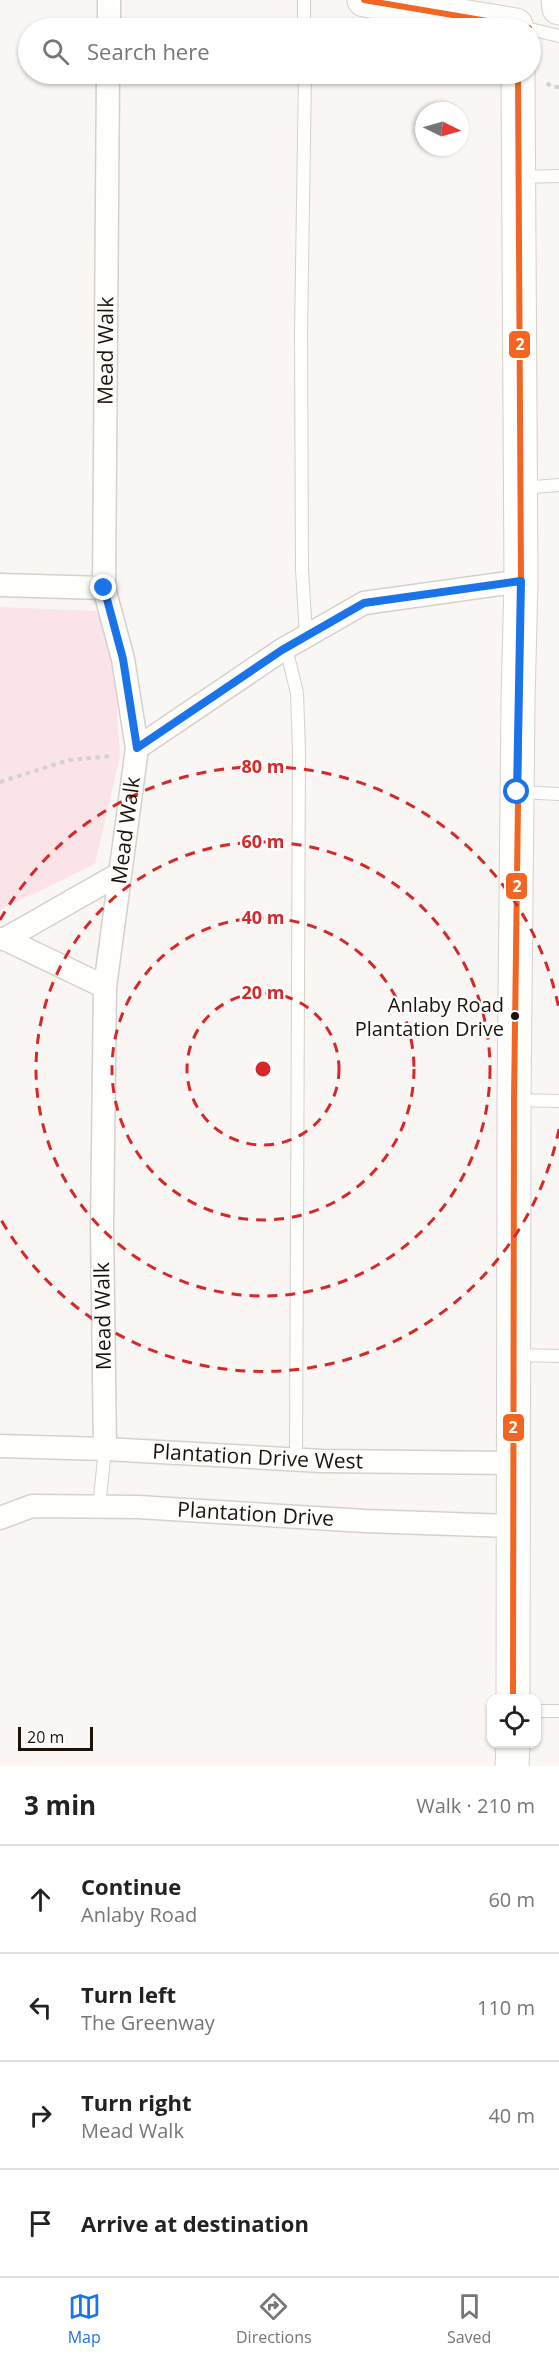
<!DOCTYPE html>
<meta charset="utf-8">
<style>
:root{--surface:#fff;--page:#f6f6f6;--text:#222;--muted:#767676;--line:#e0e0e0;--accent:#1a73e8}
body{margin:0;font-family:"Open Sans",sans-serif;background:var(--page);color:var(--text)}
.controls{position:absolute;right:18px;bottom:18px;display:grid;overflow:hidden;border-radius:12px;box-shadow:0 2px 4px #0004}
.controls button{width:54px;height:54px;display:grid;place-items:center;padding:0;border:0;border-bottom:2px solid var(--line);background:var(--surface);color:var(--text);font:30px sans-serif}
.compass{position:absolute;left:415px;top:102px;width:54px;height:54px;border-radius:50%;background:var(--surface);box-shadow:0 2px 4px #0004;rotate:95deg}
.scale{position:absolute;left:18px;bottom:15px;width:75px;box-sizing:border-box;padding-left:6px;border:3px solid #1d1209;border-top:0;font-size:16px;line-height:21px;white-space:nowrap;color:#1d1209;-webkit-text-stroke:4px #fff;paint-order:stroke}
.stop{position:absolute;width:18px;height:18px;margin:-14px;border:4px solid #1a73e8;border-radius:50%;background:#fff}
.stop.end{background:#1a73e8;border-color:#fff;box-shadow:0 2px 6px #0008}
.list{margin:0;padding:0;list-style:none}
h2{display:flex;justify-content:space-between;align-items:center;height:78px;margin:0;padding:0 24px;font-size:26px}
h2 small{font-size:20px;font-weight:400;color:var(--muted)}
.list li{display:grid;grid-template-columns:39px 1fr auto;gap:18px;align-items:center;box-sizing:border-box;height:108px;padding:0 24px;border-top:2px solid var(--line)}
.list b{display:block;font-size:22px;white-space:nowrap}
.list p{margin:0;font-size:20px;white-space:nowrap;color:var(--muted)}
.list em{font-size:20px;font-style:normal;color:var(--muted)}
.icon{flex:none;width:33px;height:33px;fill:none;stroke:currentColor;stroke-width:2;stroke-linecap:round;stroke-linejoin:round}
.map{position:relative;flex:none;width:559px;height:1766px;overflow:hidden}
.search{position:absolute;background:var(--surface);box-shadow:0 2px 4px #0004;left:18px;right:18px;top:18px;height:66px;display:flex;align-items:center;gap:15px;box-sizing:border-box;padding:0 21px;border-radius:33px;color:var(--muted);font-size:22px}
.sheet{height:510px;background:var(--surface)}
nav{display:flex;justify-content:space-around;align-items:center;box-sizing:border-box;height:84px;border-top:2px solid var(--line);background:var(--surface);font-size:16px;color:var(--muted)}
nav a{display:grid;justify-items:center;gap:3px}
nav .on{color:var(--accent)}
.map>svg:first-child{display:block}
.green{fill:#fae4e8}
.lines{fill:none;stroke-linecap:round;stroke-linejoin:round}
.lane-casing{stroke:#d7d0ca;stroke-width:14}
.street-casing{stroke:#d7d0ca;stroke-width:25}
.secondary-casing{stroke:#d7d0ca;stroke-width:35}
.path{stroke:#d3d1cf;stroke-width:4;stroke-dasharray:4.5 4.5;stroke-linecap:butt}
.lane{stroke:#fefefd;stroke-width:12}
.street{stroke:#fefefd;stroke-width:22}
.secondary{stroke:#fefefd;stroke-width:33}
.bus-1-casing{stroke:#fff;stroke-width:10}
.bus-1{stroke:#f26522;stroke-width:6}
.route{stroke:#1a73e8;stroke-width:8}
.ring{fill:none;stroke:#d62828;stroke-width:3;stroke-dasharray:10 8}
.bus-dot{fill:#1d1209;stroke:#fff;stroke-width:2}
.labels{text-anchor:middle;stroke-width:4.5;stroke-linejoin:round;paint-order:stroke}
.bus-label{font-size:20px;fill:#1d1209;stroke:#fff;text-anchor:end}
.street-label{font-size:21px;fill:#1d1209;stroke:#fff}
.centre{fill:#d62828;stroke:#fff;stroke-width:3}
.ring-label{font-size:18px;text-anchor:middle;font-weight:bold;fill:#d62828;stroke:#fff;stroke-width:4.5;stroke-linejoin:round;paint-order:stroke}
.line-badge{stroke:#fff;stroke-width:2}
.badge-label{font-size:16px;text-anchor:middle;font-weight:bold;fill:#fff}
</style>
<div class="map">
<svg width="559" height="1766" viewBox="0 0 559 1766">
<rect width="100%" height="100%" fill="#f9f6f3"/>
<path class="green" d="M0 607 97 611 114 662 120 756 95 864 0 910Z"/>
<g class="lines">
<defs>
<g id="lane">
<path d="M304 0V28"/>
<path d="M530 29 559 36"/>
<path d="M305 74 301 334 302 569 306 636"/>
<path d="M521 177 559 176"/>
<path d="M521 488 559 485"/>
<path d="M286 648 297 693 299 750 296 1460"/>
<path d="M518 792 559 794"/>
<path d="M515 1100 559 1101"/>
<path d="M514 1355 559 1356"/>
<path d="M99 1507 105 1449"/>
<path d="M536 1711H559"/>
</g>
<g id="street">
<path d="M109 28V0"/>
<path d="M0 585 104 588"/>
<path d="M137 748 282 650 364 603 521 581"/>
<path d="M0 939H5L105 987"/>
<path d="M5 939 119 874"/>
<path id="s1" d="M0 1446 105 1449 322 1461 515 1463"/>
<path id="s2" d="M105 1449 102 1228 105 987 137 748 123 659 104 588 108 74"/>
<path id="s3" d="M0 1518 32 1506 138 1507 365 1521 513 1526"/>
</g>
<g id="secondary">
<path d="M364 0 516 25"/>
<path d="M558 0 559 8"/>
<path d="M513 1698 514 1100 518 701 521 581 518 74"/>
<path d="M512 1766 513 1744"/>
</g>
</defs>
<use href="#lane" class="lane-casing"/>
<use href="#street" class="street-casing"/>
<use href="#secondary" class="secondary-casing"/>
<g class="path">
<path d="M547 83 551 87H559"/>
<path d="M0 782 69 760 113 756"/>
</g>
<use href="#lane" class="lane"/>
<use href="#street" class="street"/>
<use href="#secondary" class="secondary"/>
<defs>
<g id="bus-1">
<path d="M364 0 529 28"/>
<path d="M513 1698 514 1100 521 581 518 74"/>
</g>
</defs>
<use href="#bus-1" class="bus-1-casing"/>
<use href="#bus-1" class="bus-1"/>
</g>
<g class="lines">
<path class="route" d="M104 588 123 659 137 748 282 650 364 603 521 581 517 792"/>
</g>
<g class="ring">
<circle cx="263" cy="1069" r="76"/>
<circle cx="263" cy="1069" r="151"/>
<circle cx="263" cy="1069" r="227"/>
<path d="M559 1129A302 302 0 0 1 0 1218M0 920A302 302 0 0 1 559 1009"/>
</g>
<circle class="bus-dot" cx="515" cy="1016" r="5"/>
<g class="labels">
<g class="bus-label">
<text x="504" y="1012">Anlaby Road<tspan x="504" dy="24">Plantation Drive</tspan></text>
</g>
<g class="street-label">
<text dy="7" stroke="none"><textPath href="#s2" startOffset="1104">Mead Walk</textPath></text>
<text dy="7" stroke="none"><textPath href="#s2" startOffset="620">Mead Walk</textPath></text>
<text transform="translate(103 1316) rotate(-91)" y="7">Mead Walk</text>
<text dy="7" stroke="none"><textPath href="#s1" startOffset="258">Plantation Drive West</textPath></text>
<text dy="7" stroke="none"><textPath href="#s3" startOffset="258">Plantation Drive</textPath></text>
</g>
</g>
<circle cx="263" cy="1069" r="9" class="centre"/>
<g class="ring-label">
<text x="263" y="773">80 m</text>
<text x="263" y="848">60 m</text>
<text x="263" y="924">40 m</text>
<text x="263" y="999">20 m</text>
</g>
<g class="line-badge">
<rect x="508" y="330" width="23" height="29" rx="6" fill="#f26522"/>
<rect x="505" y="872" width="23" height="28" rx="6" fill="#f26522"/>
<rect x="502" y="1413" width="23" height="29" rx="6" fill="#f26522"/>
</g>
<g class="badge-label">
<text x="520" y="350">2</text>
<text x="517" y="892">2</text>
<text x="513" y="1433">2</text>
</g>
</svg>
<div class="controls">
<button><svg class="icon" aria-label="locate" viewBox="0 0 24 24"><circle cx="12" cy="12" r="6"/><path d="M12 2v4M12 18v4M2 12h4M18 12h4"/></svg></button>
</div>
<svg class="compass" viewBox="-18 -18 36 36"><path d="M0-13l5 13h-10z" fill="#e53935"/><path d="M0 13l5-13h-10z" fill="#767676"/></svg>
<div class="scale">20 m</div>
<div class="stop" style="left:517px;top:792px"></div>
<div class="stop end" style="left:104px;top:588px"></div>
<div class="search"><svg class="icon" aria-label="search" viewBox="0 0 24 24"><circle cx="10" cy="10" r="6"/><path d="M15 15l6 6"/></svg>Search here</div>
</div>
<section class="sheet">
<h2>3 min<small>Walk · 210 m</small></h2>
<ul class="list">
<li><svg class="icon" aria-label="ahead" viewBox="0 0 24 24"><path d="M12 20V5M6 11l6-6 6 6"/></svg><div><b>Continue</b><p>Anlaby Road</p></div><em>60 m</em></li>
<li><svg class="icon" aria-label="left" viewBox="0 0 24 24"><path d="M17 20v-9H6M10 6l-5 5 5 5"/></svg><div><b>Turn left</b><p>The Greenway</p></div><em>110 m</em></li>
<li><svg class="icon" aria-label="right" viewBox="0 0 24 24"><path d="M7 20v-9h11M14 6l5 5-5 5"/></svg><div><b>Turn right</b><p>Mead Walk</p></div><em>40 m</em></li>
<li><svg class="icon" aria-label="arrive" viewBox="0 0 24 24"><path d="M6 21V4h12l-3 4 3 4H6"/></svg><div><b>Arrive at destination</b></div></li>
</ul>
</section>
<nav>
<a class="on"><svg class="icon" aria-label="map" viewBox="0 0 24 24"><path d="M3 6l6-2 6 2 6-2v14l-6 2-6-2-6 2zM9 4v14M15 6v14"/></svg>Map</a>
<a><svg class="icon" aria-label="directions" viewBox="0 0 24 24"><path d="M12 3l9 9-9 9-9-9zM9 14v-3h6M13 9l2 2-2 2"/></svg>Directions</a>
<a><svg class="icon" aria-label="saved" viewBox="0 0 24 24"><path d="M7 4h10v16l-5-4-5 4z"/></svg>Saved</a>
</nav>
